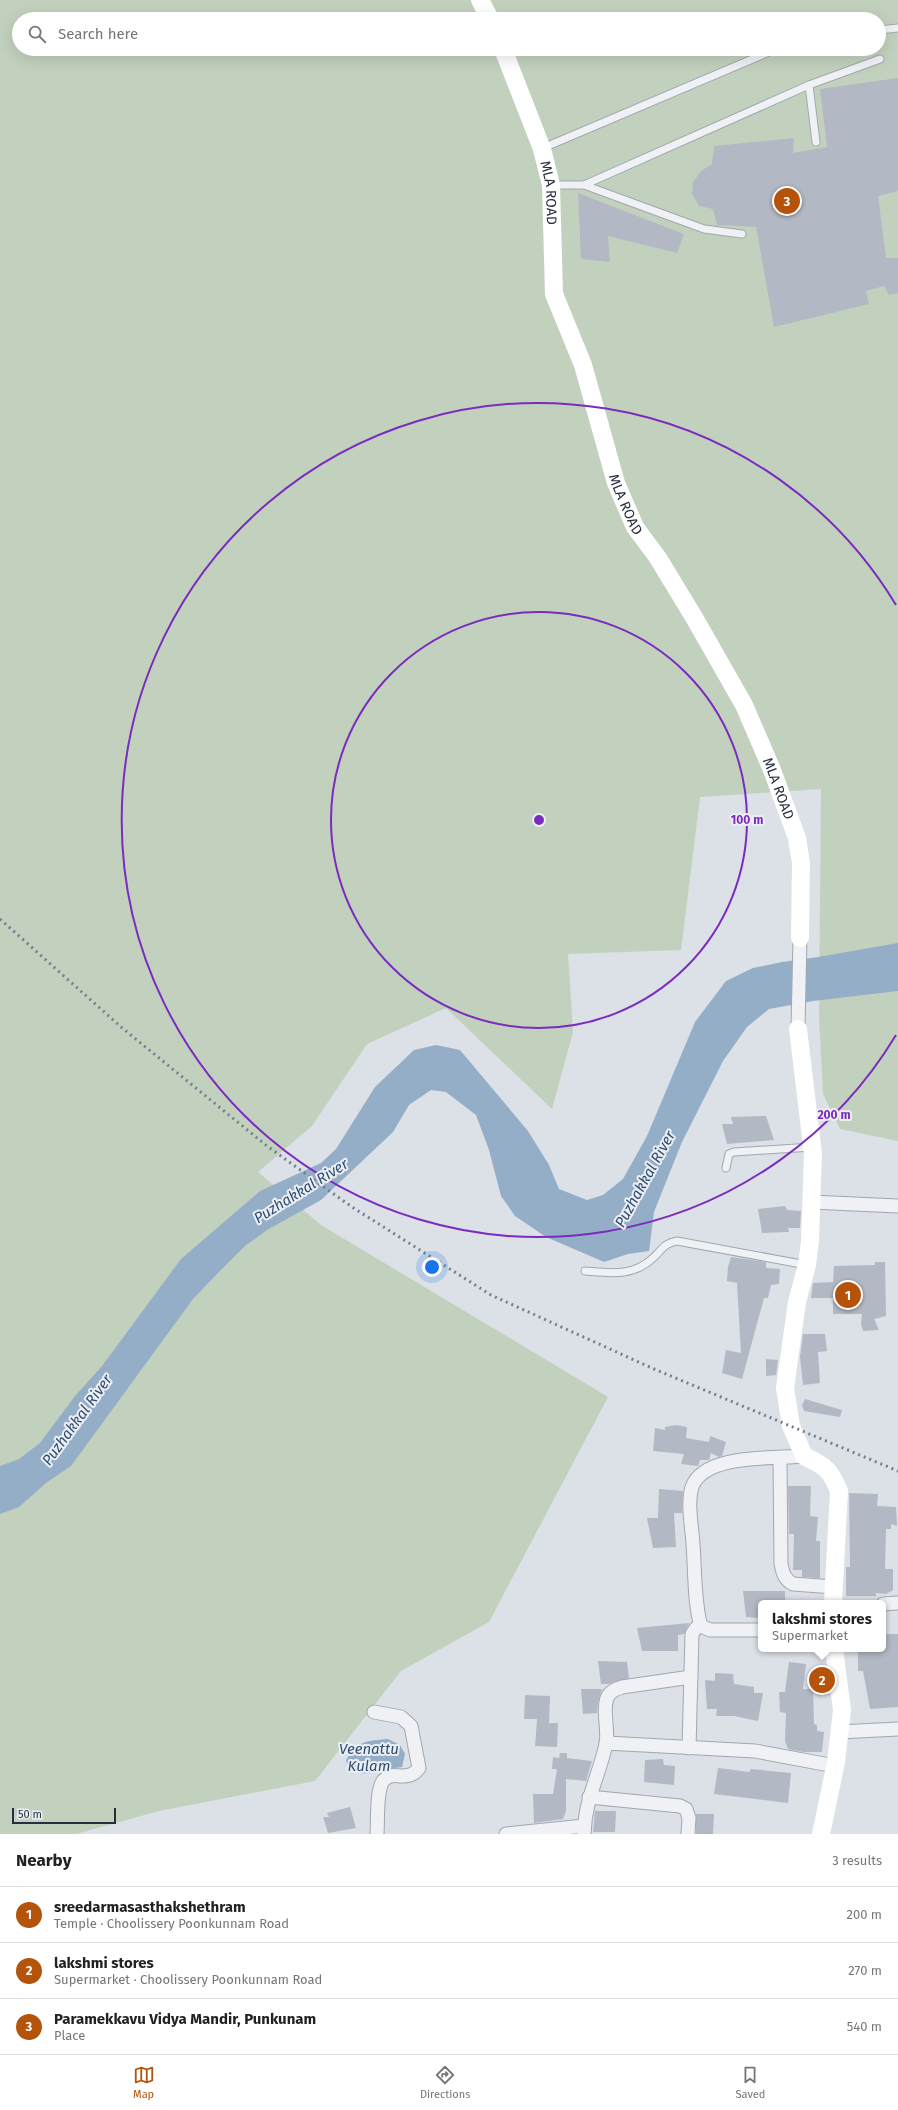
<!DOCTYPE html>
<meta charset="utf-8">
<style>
:root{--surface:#fff;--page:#f2f2f2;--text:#222;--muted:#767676;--line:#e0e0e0;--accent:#b45309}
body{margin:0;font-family:"Fira Sans",sans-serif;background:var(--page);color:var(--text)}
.scale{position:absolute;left:12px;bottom:10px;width:104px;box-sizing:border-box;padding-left:4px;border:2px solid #252e3d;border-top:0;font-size:11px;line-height:14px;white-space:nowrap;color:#252e3d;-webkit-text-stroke:3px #ebeff4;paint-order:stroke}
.you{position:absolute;left:432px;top:1267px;width:14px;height:14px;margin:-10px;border:3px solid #fff;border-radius:50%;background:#1a73e8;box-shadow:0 0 0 6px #1a73e833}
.badge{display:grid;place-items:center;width:26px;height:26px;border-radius:50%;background:var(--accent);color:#fff;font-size:13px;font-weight:700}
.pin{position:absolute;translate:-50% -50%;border:2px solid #fff;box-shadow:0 1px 4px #0006}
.popup{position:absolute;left:758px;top:1600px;width:128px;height:52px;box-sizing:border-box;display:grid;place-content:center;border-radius:6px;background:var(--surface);filter:drop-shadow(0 1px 3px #0005);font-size:13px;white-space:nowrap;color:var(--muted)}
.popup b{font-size:15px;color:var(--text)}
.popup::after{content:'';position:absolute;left:50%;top:100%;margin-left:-8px;border:8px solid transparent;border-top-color:var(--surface)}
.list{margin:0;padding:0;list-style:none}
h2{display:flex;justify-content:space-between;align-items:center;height:52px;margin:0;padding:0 16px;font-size:17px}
h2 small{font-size:13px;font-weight:400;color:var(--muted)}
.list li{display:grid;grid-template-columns:26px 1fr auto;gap:12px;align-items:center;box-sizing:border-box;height:56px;padding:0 16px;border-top:1px solid var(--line)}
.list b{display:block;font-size:15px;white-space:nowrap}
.list p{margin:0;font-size:13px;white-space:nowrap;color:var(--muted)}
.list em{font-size:13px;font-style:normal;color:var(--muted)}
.icon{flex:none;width:22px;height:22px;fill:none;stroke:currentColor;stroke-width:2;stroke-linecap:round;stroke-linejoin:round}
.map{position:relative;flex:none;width:898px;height:1834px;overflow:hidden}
.search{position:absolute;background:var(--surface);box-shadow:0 4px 16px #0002;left:12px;right:12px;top:12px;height:44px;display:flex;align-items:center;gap:10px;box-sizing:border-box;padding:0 14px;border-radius:22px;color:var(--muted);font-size:15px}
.sheet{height:220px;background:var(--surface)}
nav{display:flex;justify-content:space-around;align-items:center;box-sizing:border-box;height:56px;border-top:1px solid var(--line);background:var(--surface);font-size:11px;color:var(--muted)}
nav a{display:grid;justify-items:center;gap:2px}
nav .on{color:var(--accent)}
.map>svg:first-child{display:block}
.green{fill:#c2d1bd;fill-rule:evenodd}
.water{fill:#95aec8}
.building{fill:#b3b9c4}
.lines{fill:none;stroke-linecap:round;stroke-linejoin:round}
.lane-casing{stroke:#a1a7b1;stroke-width:9}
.street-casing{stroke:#a1a7b1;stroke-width:15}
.lane{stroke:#eff1f5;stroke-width:7}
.street{stroke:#eff1f5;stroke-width:13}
.secondary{stroke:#fff;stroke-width:18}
.rail{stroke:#757f91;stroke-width:3;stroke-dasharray:2 4;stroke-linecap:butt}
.ring{fill:none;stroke:#7b2cbf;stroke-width:2}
.labels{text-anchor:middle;stroke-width:4;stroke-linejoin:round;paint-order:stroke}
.street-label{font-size:14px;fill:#252e3d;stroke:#ebeff4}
.water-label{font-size:15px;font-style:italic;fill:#2e4c72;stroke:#ebeff4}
.centre{fill:#7b2cbf;stroke:#ebeff4;stroke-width:2}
.ring-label{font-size:12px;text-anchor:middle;font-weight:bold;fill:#7b2cbf;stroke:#ebeff4;stroke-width:4;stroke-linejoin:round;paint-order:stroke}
</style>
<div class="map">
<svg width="898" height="1834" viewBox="0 0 898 1834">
<rect width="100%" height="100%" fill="#dce0e7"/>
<path class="green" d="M0 0H898V1141L840 1129 823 1094 819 1016 821 789 700 797 681 950 568 954 573 1032 552 1109 446 1008 367 1044 312 1126 258 1172 321 1225 608 1397 489 1622 401 1671 315 1781 159 1811 76 1834H0ZM19 19H879V49H19Z"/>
<g class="water">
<path d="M898 943V991L813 1001 769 1009 747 1027 723 1061 682 1142 654 1212 649 1251 628 1254 604 1262 546 1237 515 1216 501 1196 489 1150 476 1115 446 1092 431 1090 409 1105 393 1132 321 1200 267 1230 245 1246 219 1272 193 1299 71 1466 46 1483 19 1507 0 1514V1466L19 1459 40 1443 75 1396 102 1366 181 1259 260 1191 321 1163 336 1149 375 1087 414 1050 436 1045 460 1050 528 1131 549 1165 559 1189 587 1200 603 1195 623 1179 647 1136 695 1022 726 981 753 968 782 962 818 957Z"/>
<path d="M388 1739 400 1745 405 1754 402 1767C383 1769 368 1777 349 1771L346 1760C359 1740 366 1741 388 1739Z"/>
</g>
<g class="building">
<path d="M898 78V191L878 196 886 258H898V293L889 295 884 286 866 291 869 304 774 327 756 227 717 225 713 209 699 206 692 194 693 182 701 171 712 164 714 146 794 138 793 153 827 147 820 89Z"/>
<path d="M578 193 684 234 677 253 608 236 610 262 581 259Z"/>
<path d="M766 1116 774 1140 727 1144 722 1124H733L731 1117Z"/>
<path d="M785 1206 787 1210 801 1211 800 1228H788L789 1232 762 1233 758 1209Z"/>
<path d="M731 1257 766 1262V1268L780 1269 779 1284 771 1285 768 1298H764L742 1379 722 1373 726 1350 741 1353 737 1283 727 1281 728 1267Z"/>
<path d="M875 1262H885L886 1316 874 1319 879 1330 863 1331 861 1324 862 1314H833V1298H811L813 1283 833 1282 834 1266 875 1265Z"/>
<path d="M803 1334H825L827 1351 818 1352 820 1383 803 1385 800 1357Z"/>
<path d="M766 1359 778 1360 776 1375 766 1376Z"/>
<path d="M805 1399 842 1410 840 1417 804 1411 802 1405Z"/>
<path d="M676 1425 687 1427 686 1438 709 1442 710 1436 726 1442 722 1456 719 1457 711 1453 709 1460H700L698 1466 681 1464 684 1454 653 1451 655 1428 665 1430V1427Z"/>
<path d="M788 1486H811L810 1516 818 1517 816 1541H820V1578L802 1577V1570H793L794 1534H789Z"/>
<path d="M659 1489 683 1491 682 1513H674L676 1547 653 1548 647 1518H658Z"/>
<path d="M849 1493 878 1494 877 1506 896 1507 897 1526 891 1524V1529H886L885 1569H893V1590L886 1594 876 1593V1596H846V1567H850Z"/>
<path d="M743 1591H785V1603H761V1618L746 1617Z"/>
<path d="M689 1623 684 1634 678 1635V1651H642L637 1628Z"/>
<path d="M883 1634H898V1707L870 1709 863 1671H858V1649H883Z"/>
<path d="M598 1661 627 1662 629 1678 609 1684H601Z"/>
<path d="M789 1662 806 1664 803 1689H813L814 1724 817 1725V1731L824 1732 822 1752H803L788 1749 785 1741 786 1713 780 1712 779 1692H785Z"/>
<path d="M715 1673 733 1674 734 1684 754 1687V1693H763L758 1721 734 1716H716L717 1709H707L705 1680 715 1681Z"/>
<path d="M581 1689H602L598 1702 597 1713 583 1714Z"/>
<path d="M525 1695 550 1696 549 1723H558L557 1747 535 1746 537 1719H524Z"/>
<path d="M560 1753H567V1758L592 1761 586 1781 566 1779V1811L563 1819 534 1823 533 1794H553L557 1769H552L553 1757 559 1758Z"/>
<path d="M663 1759 664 1765 675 1766 674 1785 644 1782 645 1760Z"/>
<path d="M718 1768 750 1772V1769L791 1773 788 1803 714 1794Z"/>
<path d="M350 1807 356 1828 328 1833 323 1817H329L327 1813Z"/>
<path d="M595 1811H616L615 1832H593Z"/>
<path d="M696 1814H714L713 1834H696Z"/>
</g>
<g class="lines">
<defs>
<g id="lane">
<path d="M879 30 898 28"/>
<path d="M809 85 816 142"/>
<path d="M543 148 776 49"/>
<path d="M552 185H584L809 85 880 59"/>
<path d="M584 185 704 229 742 234"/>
<path d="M726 1168 729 1154 734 1152 812 1147"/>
<path d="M585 1271C610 1273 633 1277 653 1258 662 1250 664 1243 677 1241L807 1265"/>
</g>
<g id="street">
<path d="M798 1029 800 938"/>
<path d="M811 1202 898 1206"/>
<path d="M780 1459 781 1564C783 1573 784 1579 793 1584L834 1587"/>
<path d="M883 1604 898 1603"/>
<path d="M761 1630H710L701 1626C694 1604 695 1568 693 1544 692 1527 687 1504 692 1487 704 1453 776 1459 804 1456"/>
<path d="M374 1712 401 1717 411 1726 419 1768C414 1775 409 1776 400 1776 394 1775 387 1776 383 1781 376 1791 378 1821 377 1834"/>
<path d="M839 1732 898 1729"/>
<path d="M606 1743 755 1751 835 1766"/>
<path d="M689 1748 692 1634 696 1628 701 1626"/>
<path d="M589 1797 680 1806 686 1809 689 1818 688 1834"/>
<path d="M506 1834 584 1826"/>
<path d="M584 1834C585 1799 599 1776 606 1744 609 1729 602 1712 607 1698 610 1691 616 1689 622 1687L691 1677"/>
</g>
</defs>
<use href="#lane" class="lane-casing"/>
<use href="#street" class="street-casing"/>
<use href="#lane" class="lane"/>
<use href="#street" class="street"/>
<g class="secondary">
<path d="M480 0 490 19"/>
<path id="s1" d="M503 49 542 149 551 185 554 294 583 365 616 483 635 527 658 558 695 619 744 705 772 770 797 838 801 863 800 938"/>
<path d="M798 1029 813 1154 810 1241 807 1265 797 1302 785 1388 791 1426 804 1456C825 1466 830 1469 839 1491L833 1603"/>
<path d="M821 1834 836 1762 842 1710 834 1649"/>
</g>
<path class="rail" d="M0 919 121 1027 267 1146 352 1207 491 1295 654 1369 898 1471"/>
</g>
<g class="ring">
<circle cx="539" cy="820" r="208"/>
<path d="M896 1035A417 417 0 1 1 896 605"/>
</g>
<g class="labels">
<g class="street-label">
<text dy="5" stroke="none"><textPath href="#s1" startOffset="152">MLA ROAD</textPath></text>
<text dy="5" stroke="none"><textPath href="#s1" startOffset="476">MLA ROAD</textPath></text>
<text dy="5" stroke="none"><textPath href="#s1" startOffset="800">MLA ROAD</textPath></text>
</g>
<g class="water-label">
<text transform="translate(645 1179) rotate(-61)" y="5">Puzhakkal River</text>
<text transform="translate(301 1191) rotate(-32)" y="5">Puzhakkal River</text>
<text transform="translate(77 1420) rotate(-54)" y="5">Puzhakkal River</text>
<text x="369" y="1754">Veenattu<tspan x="369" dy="17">Kulam</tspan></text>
</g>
</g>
<circle cx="539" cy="820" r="6" class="centre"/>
<g class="ring-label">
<text x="747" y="824">100 m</text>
<text x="834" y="1119">200 m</text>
</g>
</svg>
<div class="scale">50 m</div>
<div class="you"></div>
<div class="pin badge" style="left:848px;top:1295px">1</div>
<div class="pin badge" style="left:822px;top:1680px">2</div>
<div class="popup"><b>lakshmi stores</b>Supermarket</div>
<div class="pin badge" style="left:787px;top:201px">3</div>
<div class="search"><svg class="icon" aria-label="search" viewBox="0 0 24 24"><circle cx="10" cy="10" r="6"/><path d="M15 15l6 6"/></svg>Search here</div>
</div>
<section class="sheet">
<h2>Nearby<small>3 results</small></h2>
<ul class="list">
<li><span class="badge">1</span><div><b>sreedarmasasthakshethram</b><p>Temple · Choolissery Poonkunnam Road</p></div><em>200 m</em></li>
<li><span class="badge">2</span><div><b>lakshmi stores</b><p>Supermarket · Choolissery Poonkunnam Road</p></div><em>270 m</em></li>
<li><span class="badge">3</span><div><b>Paramekkavu Vidya Mandir, Punkunam</b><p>Place</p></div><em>540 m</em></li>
</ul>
</section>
<nav>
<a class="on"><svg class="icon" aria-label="map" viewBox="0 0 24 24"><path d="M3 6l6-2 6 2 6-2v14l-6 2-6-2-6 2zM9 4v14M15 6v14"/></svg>Map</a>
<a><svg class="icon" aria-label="directions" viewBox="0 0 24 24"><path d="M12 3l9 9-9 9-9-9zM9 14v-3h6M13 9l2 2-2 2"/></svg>Directions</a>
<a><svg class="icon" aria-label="saved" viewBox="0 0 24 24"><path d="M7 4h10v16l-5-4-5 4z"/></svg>Saved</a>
</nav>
